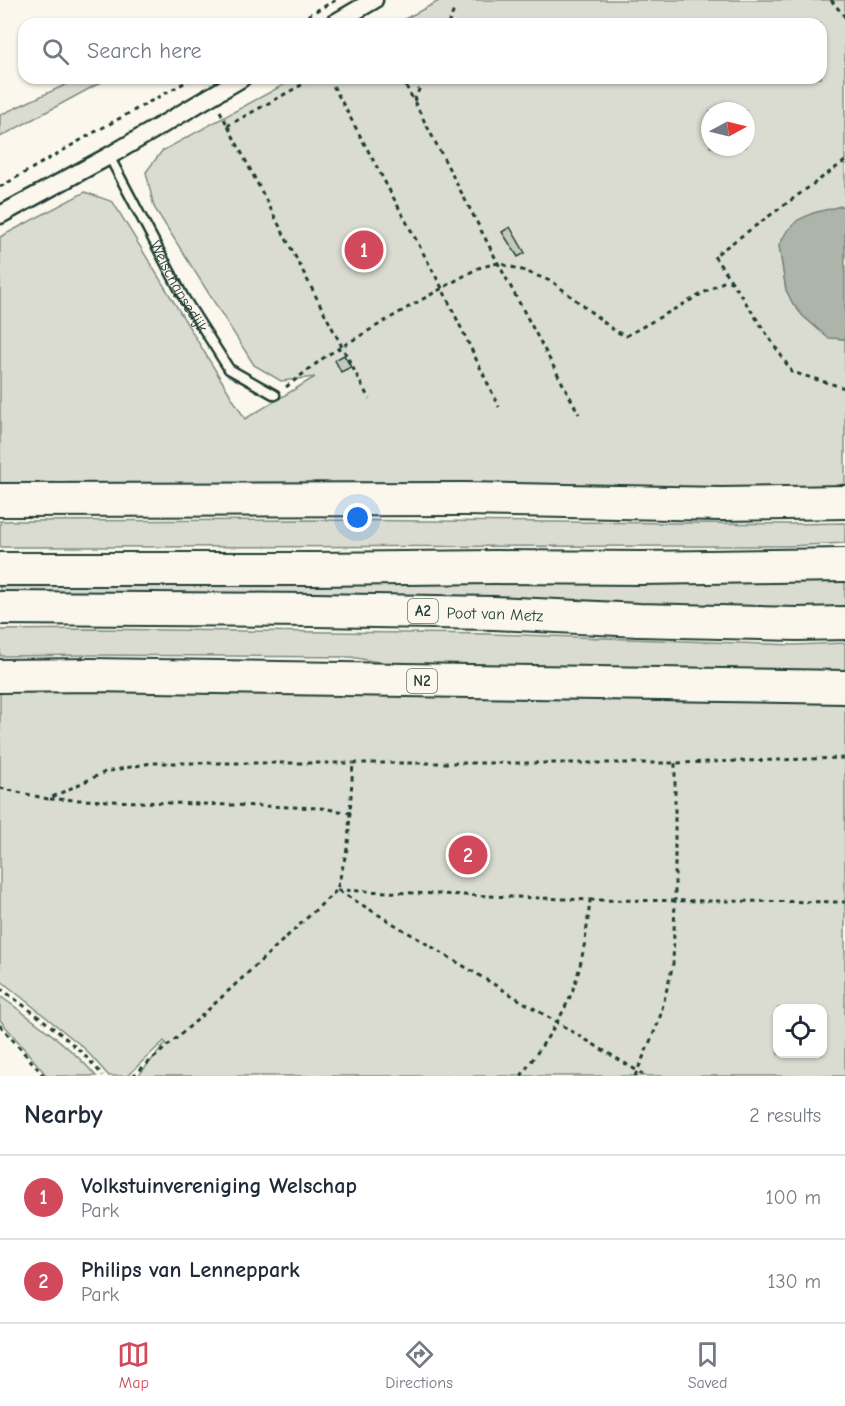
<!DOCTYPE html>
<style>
:root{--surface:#fff;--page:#f2f2f3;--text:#1f2937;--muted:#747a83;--line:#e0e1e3;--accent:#d1495b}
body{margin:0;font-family:"Comic Neue",sans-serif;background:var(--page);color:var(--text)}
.controls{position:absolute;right:18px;bottom:18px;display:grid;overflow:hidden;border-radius:12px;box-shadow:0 2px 4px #0004}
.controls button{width:54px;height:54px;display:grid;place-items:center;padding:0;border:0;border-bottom:2px solid var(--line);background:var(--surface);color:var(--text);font:30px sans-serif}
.compass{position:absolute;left:701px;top:102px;width:54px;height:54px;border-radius:50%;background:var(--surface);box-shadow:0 2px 4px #0004;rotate:83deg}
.you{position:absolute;left:358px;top:518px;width:21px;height:21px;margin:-15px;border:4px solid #fff;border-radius:50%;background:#1a73e8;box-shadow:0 0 0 9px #1a73e833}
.badge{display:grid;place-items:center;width:39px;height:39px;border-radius:50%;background:var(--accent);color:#fff;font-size:20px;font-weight:700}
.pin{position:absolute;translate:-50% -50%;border:3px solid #fff;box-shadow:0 2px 6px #0006}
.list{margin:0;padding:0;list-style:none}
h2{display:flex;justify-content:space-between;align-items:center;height:78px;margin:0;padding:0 24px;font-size:26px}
h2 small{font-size:20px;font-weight:400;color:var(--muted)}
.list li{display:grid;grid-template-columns:39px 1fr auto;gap:18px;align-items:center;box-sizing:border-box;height:84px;padding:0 24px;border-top:2px solid var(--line)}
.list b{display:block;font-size:22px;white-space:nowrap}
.list p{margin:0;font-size:20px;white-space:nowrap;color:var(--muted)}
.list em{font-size:20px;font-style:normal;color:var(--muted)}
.icon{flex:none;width:33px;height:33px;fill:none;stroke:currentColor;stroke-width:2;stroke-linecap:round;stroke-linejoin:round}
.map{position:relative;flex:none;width:845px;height:1076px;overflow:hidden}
.search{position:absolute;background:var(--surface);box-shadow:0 2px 4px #0004;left:18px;right:18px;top:18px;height:66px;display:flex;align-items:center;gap:15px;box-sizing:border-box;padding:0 21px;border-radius:18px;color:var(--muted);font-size:22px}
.sheet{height:246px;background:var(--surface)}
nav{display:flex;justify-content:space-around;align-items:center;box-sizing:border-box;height:84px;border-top:2px solid var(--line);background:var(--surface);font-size:16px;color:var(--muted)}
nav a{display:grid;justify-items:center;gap:3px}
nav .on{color:var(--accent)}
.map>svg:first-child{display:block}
.green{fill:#dbdcd1;stroke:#7d8c82;stroke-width:1.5;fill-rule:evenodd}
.water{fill:#adb4aa;stroke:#74847b;stroke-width:1.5}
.building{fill:#c4c9be;stroke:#1f3d34;stroke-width:1.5}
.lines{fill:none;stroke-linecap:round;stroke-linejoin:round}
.lane-casing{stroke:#1f3d34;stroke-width:13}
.street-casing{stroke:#1f3d34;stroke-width:21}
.highway-casing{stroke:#1f3d34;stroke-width:36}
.path{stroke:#1f3d34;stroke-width:3;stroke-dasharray:4.5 4.5;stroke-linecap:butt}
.lane{stroke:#fbf7ec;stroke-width:8}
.street{stroke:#fbf7ec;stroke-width:16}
.highway{stroke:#fbf7ec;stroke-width:32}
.labels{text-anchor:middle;stroke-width:5;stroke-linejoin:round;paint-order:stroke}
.shield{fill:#fbf7ec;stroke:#61756b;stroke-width:1.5}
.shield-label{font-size:15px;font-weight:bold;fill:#1f3d34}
.street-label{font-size:16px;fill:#1f3d34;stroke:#fbf7ec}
</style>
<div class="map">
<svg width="845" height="1076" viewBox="0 0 845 1076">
<rect width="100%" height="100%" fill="#fbf7ec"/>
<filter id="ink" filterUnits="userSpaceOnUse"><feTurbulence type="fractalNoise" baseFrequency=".0167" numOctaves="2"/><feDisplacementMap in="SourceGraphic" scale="12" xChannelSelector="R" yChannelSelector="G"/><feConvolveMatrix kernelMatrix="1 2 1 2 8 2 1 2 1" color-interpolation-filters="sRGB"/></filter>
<g filter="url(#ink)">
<g class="green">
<path d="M441 0H845V207L840 206 779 245 786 290 803 316 828 337 845 339V484L799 492 0 485V237L85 192 113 202 245 419 315 377 281 381 254 365 154 207 146 172 162 151 296 78H821V24H395ZM710 111H746V147H710Z"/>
<path d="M80 78H109L0 137V115Z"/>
<path d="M310 520 789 524 845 523V543L788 546 0 547V521Z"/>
<path d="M845 577V610L0 597V582Z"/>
<path d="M94 629 491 634 794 645 845 643V676L410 668 351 657 93 655 0 656V630Z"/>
<path d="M94 688 796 699 845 703V1076H138L166 1043 164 1041 127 1076H109L83 1047 0 980V692ZM778 1008H822V1054H778Z"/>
<path d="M0 996C34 1021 68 1044 96 1076H47L0 1020Z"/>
</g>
<path class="water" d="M841 206 845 207V339H843L828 338 803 316 793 304 786 290 779 245 787 231 798 220 813 213Z"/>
<g class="building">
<path d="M510 227 525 253 518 257 502 232Z"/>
<path d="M344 355 351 367 341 372 335 360Z"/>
</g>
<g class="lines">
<defs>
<g id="lane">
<path id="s1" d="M109 156 184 298 229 369 275 395"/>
</g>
<g id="street">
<path d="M333 24 374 0"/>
<path d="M0 215 109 156 242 78"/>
</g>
<g id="highway">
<path d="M0 500 465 499 722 504 845 502"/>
<path d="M0 569H314L495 567 642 568 845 565"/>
<path id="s2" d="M0 608 315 610 494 613 639 620 797 624 845 623"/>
<path d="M0 676 92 675 845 687"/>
</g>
</defs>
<use href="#lane" class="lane-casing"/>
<use href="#street" class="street-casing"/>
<use href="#highway" class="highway-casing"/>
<g class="path">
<path d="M831 0 845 17"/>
<path d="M292 24 336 0"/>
<path d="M448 24 455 8"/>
<path d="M329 78 442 288 499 407"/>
<path d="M402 78 498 263 579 414"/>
<path d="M414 101 424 78"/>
<path d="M220 111 369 399"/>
<path d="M227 126 314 78"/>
<path d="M0 187 93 133 193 78"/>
<path d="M732 282 714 256 845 161"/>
<path d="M286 387 326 356 407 308 478 268 498 263 522 270 553 282 615 331 626 336 725 281 732 282 792 372 845 388"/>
<path d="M0 788 48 799 105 772 151 763H353"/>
<path d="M50 799 321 808 351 813"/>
<path d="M337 890 590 900C587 931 583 962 572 992 560 1022 539 1050 521 1076"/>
<path d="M339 891 646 1076"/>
<path d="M590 900 845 902"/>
<path d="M0 988C36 1015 75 1041 103 1076"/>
<path d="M0 1025 44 1076"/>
<path d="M133 1076 196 1021 337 890 348 845 353 763H675L845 758"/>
<path d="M635 1076 659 1021 673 964 675 900V763"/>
</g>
<use href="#lane" class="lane"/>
<use href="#street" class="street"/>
<use href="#highway" class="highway"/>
</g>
</g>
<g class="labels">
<g class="shield">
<rect x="408" y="599" width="30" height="24" rx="4.5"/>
<rect x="407" y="669" width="30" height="24" rx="4.5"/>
</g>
<g class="shield-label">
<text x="423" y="616">A2</text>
<text x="422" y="686">N2</text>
</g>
<g class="street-label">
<text dy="6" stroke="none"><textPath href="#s1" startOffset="148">Welschapsedijk</textPath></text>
<text dy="6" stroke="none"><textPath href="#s2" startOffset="495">Poot van Metz</textPath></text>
</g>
</g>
</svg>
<div class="controls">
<button><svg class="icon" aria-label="locate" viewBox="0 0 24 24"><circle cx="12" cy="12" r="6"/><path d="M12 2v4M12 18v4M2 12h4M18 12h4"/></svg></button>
</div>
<svg class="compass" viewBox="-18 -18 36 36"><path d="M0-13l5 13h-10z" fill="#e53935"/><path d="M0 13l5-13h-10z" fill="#747a83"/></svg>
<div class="you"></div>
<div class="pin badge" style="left:364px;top:250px">1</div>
<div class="pin badge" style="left:468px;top:855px">2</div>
<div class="search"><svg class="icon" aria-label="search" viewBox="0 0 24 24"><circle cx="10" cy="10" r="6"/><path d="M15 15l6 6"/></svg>Search here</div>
</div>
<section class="sheet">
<h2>Nearby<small>2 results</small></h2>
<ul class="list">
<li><span class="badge">1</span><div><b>Volkstuinvereniging Welschap</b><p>Park</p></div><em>100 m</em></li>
<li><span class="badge">2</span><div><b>Philips van Lenneppark</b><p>Park</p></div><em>130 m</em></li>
</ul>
</section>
<nav>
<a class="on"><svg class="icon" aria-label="map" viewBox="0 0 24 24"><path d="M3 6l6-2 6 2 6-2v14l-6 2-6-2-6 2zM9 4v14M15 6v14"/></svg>Map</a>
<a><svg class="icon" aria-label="directions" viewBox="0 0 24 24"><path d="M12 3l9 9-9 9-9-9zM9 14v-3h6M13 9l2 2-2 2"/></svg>Directions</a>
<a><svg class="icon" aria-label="saved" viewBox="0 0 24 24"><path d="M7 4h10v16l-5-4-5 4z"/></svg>Saved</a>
</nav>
